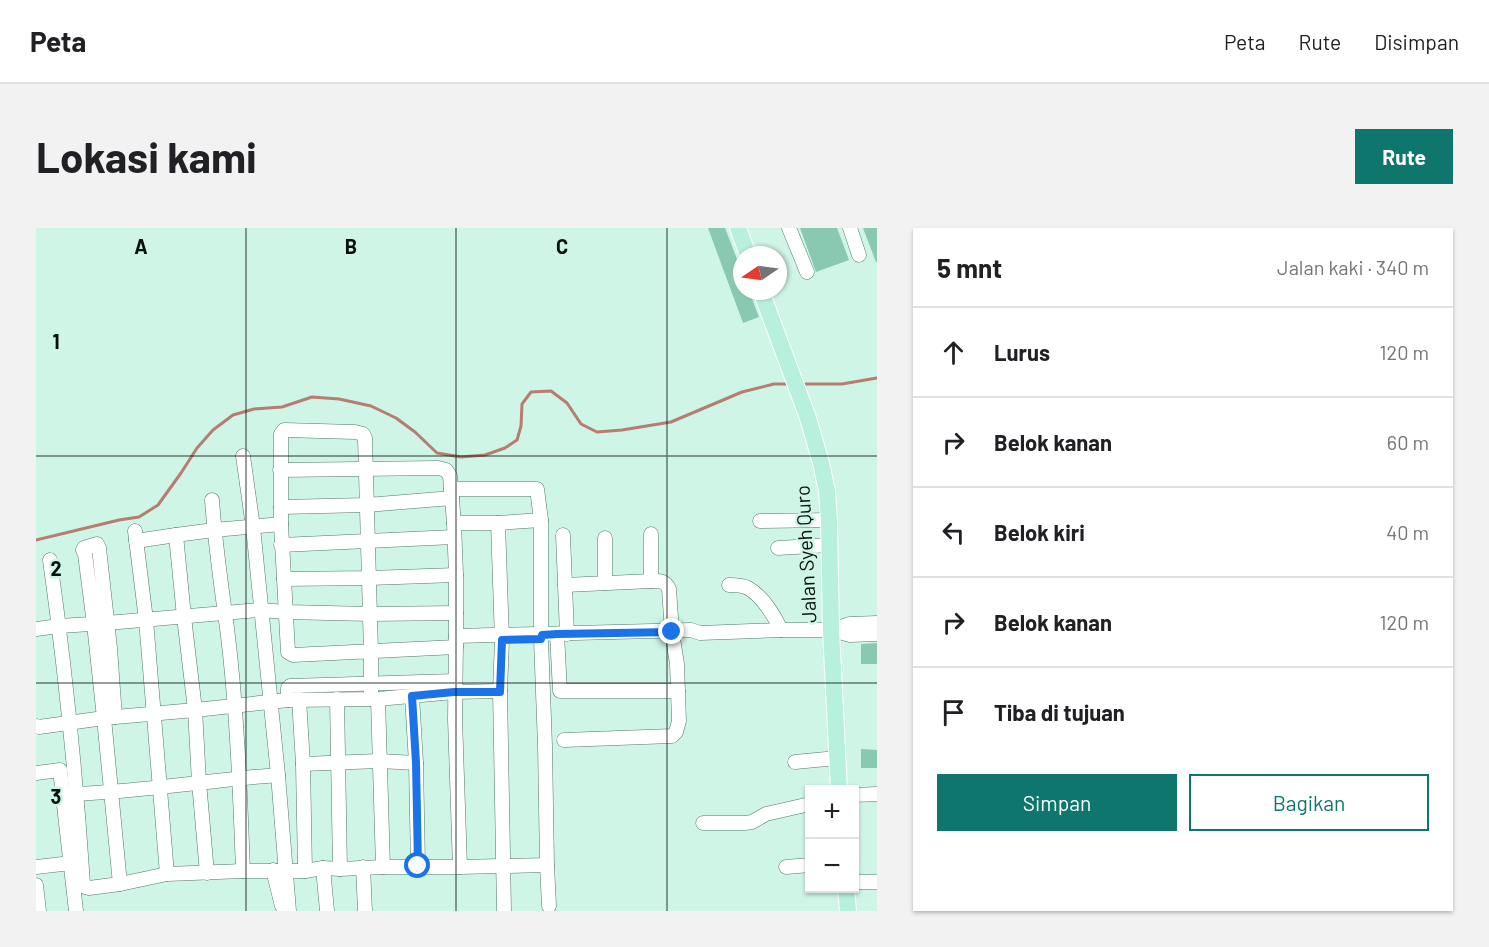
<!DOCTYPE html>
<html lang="id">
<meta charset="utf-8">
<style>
:root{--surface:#fff;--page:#f2f2f2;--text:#202124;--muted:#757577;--line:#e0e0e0;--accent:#0f766e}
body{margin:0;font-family:Barlow,sans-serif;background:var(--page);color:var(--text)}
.controls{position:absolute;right:18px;bottom:18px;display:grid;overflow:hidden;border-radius:0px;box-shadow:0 2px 4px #0004}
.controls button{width:54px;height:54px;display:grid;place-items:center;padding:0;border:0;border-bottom:2px solid var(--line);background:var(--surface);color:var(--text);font:30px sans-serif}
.compass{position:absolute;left:697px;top:18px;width:54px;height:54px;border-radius:50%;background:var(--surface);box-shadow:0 2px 4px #0004;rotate:257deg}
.stop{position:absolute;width:18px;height:18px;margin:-14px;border:4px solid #1a73e8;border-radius:50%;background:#fff}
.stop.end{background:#1a73e8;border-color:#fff;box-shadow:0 2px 6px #0008}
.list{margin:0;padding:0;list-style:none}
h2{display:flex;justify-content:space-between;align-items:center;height:78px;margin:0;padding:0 24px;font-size:26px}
h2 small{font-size:20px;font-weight:400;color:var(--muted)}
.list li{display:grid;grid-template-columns:39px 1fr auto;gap:18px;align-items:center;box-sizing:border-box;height:90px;padding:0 24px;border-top:2px solid var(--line)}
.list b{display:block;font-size:22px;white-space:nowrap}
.list em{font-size:20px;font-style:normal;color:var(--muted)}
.actions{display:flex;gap:12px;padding:18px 24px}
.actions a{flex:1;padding:14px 0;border:2px solid var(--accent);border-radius:0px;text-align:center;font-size:21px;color:var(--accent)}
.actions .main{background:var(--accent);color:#fff}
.icon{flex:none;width:33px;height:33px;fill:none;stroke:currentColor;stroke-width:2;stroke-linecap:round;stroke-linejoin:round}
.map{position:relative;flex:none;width:841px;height:683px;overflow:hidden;border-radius:0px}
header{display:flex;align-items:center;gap:36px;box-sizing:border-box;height:84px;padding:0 30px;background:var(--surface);border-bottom:2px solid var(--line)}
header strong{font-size:28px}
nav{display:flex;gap:33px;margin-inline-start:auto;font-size:21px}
.intro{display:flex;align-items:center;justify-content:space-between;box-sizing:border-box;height:144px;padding:0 36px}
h1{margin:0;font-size:42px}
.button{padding:15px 27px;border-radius:0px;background:var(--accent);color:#fff;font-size:21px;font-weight:700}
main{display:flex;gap:36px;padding:0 36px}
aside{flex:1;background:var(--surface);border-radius:0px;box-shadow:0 2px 4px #0004}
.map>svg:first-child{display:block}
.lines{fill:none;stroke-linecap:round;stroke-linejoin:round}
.stream{stroke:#b67d70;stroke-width:3}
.building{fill:#89c9b2}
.minor-casing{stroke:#54776a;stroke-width:15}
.major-casing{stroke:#fff;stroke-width:18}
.minor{stroke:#fff;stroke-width:14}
.major{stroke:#b7f1dd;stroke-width:16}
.route{stroke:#1a73e8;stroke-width:8}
.grid{fill:none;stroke:#05110d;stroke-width:1.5;stroke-opacity:0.55}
.labels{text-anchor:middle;stroke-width:5;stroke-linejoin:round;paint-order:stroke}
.street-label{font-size:20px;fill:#05110d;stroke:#cff5e7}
.grid-label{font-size:20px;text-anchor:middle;font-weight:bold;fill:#05110d;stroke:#cff5e7;stroke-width:5;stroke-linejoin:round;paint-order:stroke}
</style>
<header>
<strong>Peta</strong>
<nav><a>Peta</a><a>Rute</a><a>Disimpan</a></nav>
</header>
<div class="intro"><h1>Lokasi kami</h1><a class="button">Rute</a></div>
<main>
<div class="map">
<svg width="841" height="683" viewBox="0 0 841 683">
<rect width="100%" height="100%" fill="#cff5e7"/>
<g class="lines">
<g class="stream">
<path d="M765 156H806L841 150"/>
<path d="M0 312 83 292 103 289 122 277 145 245 161 220 177 202 197 187 218 181 246 179 276 169 303 171 335 178 360 190 379 204 401 225 425 229 449 227 469 220 481 212 485 198 486 176 495 164 515 163 531 175 545 196 561 204 586 202 635 194 706 164 738 156H753"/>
</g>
</g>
<g class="building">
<path d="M672 0H689L706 44V63H713L723 89 707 95Z"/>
<path d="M764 0H801L813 32 780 44Z"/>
<path d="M827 0H841V34H840Z"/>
<path d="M841 415V436H825V416Z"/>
<path d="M825 521 841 522V540H825Z"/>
</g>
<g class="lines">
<defs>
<g id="minor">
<path d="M753 0 771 44"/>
<path d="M814 0 823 27"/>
<path d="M207 228 217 299 242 547 253 683"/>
<path d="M244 242 402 240 410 242 414 248 418 295 420 347V413L419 491 424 639"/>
<path d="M415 261H501L505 292V411L509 518 511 637 513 678"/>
<path d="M176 272C179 315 185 357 191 400 201 480 204 562 207 643"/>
<path d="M245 279 331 277 416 270"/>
<path d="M724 293 793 292"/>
<path d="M418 295H462L505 292"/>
<path d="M462 295 466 412 464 463 468 682"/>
<path d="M99 303 110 392 131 646"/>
<path d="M615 306V353"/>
<path d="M527 307 531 406"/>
<path d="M569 310V355"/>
<path d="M100 313 140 307"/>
<path d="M245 317 418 309"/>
<path d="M742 320 794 317"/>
<path d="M14 332C29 440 40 547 47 656L49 659 53 660 84 656"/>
<path d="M248 351 333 350 420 347"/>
<path d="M693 357C699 357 706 357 712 360 726 368 738 387 745 402"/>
<path d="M0 401 23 398 71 395 224 382 250 384 334 386 420 385"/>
<path d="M795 402 814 396 841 395"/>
<path d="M521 406 524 463H642"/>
<path d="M420 408 655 402 664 405 745 402H795L814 407 841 406"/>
<path d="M464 463 418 464 342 471 252 472 159 482 68 490 84 656 131 646 207 643H269L287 640 304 641 347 639H424L511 637"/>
<path d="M376 468 380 535 382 638"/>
<path d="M263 471 267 536 269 643"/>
<path d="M301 471 304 641"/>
<path d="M335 471V424L329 210 327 206 319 204 248 202 245 206V296L252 424 257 427 420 419"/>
<path d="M342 471 347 639"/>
<path d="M252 472V460L254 458 419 453"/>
<path d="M0 498 3 499 68 490 58 396 49 326 47 322 48 320 61 316 63 320 74 420 79 489"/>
<path d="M528 512 636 508 640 504 643 493 641 436 636 404 633 361C629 352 624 353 615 353L529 357"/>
<path d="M759 534 801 530"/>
<path d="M267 536 343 533 380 535"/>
<path d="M0 545 24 542 40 683"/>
<path d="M41 566C108 563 175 552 242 547"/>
<path d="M818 567 841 566"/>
<path d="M667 595H709L716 594 730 586 774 576"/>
<path d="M0 639 35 635"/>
<path d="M327 639 329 683"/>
<path d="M750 639 774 637"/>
<path d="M287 640 291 683"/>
<path d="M237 642 246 678"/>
<path d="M171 645 163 554 159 482 148 389 140 307 178 302 245 296"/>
<path d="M818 654H841"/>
<path d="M0 657 3 683"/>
</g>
<g id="major">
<path d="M702 0 712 27"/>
<path d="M725 63 772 190 785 235 791 263 793 292 795 402 803 562"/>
<path d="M810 660 812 683"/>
</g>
</defs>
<use href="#minor" class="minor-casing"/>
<use href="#major" class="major-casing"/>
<use href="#minor" class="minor"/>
<use href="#major" class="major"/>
</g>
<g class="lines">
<path class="route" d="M382 638 380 535 376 468 418 464H464L466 412 505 411 506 407 521 406 636 404"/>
</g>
<path class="grid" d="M210 0V683M420 0V683M631 0V683M0 228H841M0 455H841"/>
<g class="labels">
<g class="street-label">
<text transform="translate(770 326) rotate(-93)" y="7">Jalan Syeh Quro</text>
</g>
</g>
<g class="grid-label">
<text x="105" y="26">A</text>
<text x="315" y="26">B</text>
<text x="526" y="26">C</text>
<text x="20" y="121">1</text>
<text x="20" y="348">2</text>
<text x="20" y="576">3</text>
</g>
</svg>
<div class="controls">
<button>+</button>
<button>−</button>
</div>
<svg class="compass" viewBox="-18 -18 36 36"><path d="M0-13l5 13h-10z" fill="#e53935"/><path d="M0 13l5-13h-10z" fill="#757577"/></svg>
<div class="stop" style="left:382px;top:638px"></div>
<div class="stop end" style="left:636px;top:404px"></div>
</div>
<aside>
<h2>5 mnt<small>Jalan kaki · 340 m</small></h2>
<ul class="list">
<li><svg class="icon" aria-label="ahead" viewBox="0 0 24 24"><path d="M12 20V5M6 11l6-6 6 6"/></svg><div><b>Lurus</b></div><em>120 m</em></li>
<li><svg class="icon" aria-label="right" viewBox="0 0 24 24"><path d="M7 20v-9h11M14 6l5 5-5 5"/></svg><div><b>Belok kanan</b></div><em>60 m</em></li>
<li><svg class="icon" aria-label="left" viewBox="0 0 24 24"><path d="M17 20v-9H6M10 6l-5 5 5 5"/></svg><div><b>Belok kiri</b></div><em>40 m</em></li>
<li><svg class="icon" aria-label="right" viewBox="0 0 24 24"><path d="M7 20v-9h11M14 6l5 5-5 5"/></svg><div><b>Belok kanan</b></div><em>120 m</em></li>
<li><svg class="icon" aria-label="arrive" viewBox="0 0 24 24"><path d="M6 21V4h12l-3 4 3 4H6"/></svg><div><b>Tiba di tujuan</b></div></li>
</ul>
<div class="actions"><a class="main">Simpan</a><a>Bagikan</a></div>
</aside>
</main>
